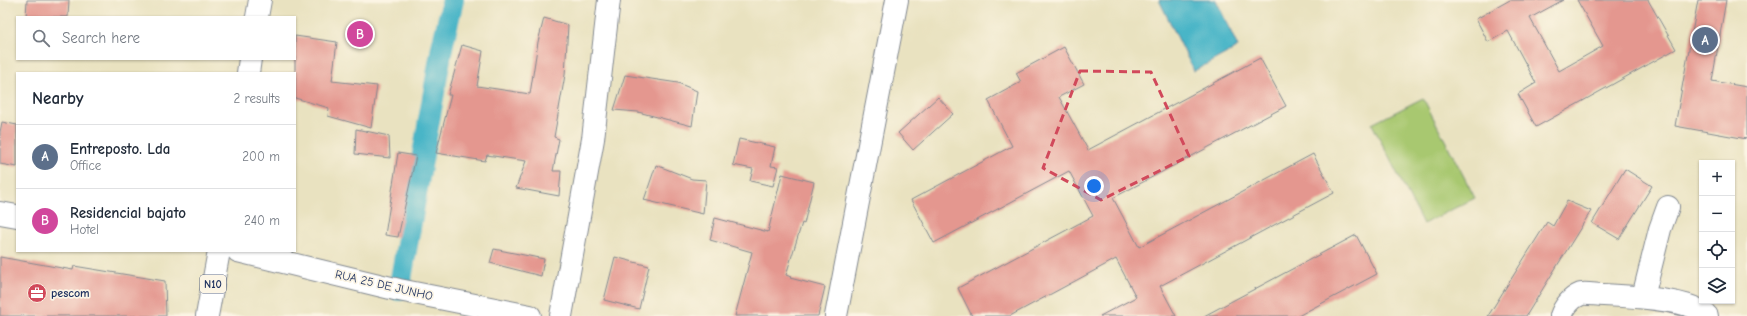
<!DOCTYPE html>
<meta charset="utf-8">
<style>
:root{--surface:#fff;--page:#f2f2f3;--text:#1f2937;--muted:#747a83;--line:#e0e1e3;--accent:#d1495b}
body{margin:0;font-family:"Comic Neue",sans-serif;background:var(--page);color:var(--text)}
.controls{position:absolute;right:12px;bottom:12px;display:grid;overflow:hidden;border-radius:0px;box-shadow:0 1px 3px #0004}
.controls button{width:36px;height:36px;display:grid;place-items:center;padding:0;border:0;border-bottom:1px solid var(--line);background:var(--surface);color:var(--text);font:20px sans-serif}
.you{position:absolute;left:1094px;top:186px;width:14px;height:14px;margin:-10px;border:3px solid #fff;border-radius:50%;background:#1a73e8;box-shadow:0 0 0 6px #1a73e833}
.badge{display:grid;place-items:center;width:26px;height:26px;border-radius:50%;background:var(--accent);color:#fff;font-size:13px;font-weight:700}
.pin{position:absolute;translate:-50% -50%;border:2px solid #fff;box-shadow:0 1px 4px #0006}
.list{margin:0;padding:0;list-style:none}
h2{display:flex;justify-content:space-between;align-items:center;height:52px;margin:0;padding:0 16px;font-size:17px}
h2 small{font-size:13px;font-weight:400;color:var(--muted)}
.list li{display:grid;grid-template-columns:26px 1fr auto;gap:12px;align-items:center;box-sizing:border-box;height:64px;padding:0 16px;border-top:1px solid var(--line)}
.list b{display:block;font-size:15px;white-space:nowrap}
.list p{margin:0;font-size:13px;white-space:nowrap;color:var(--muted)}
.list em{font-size:13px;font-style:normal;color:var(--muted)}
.icon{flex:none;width:22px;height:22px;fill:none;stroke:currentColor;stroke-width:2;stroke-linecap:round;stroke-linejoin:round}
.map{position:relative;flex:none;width:1747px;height:316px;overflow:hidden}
.search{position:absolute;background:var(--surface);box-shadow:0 1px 3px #0004;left:16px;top:16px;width:280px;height:44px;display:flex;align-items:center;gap:10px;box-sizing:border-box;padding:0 14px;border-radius:0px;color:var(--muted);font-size:15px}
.panel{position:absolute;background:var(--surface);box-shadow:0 1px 3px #0004;left:16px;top:72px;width:280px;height:180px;border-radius:0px}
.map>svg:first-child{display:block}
.green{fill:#a8c870;stroke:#627c67}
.water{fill:#4ab5c7;stroke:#327292}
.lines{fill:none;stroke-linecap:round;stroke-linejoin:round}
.canal{stroke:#4ab5c7;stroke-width:22}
.building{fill:#e4978f}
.minor-casing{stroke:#82888f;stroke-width:24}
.major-casing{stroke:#82888f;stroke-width:24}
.minor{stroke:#fff;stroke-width:22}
.major{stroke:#fff;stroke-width:22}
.marked{fill:none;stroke:#d1495b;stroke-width:3;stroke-dasharray:8 5;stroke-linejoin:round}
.labels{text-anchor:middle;stroke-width:3.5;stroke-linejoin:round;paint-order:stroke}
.shield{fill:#fcf5e5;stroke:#5e6a86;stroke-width:1}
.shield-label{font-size:11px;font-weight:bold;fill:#1b2f5e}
.street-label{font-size:12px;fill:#1b2f5e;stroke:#fcf5e5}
.poi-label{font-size:12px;font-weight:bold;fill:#1b2f5e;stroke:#fcf5e5;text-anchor:start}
</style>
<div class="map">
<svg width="1747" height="316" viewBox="0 0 1747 316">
<rect width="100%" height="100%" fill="#fcf5e5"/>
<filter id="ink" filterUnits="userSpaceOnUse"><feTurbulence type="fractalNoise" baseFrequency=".025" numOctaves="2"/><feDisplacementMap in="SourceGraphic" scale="8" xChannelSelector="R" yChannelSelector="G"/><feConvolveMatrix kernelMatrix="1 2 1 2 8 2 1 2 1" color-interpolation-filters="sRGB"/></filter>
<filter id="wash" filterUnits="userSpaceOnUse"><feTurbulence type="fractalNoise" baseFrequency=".012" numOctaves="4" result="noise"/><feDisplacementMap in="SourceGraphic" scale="16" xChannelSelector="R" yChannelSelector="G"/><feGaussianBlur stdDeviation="0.9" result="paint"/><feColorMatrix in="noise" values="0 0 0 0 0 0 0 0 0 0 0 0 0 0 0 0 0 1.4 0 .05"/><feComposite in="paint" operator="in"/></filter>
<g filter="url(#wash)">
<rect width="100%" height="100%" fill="#e9e2c0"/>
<path class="green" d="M1423 98 1475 198 1423 224 1372 124Z"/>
<path class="water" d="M1159 0H1216L1238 47 1194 71Z"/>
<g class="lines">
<path class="canal" d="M399 290 442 47 453 0"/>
</g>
<g id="blocks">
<g class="building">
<path d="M27 0H69L68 17H26Z"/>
<path d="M1510 0H1563L1530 18 1559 71 1603 46 1577 0H1648L1676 49 1536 127 1518 94 1536 83 1508 31 1488 42 1476 19Z"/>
<path d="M1698 0H1726L1712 81 1747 87V139L1675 126Z"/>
<path d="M544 18 568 25 565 75 554 137 559 139 553 171H561L559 196 516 188 526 161 487 155 485 161 436 153 451 95H448L462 45 483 51 477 86 530 94 538 42Z"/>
<path d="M295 36 337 42 332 81 377 86 371 128 328 116 329 108 295 98Z"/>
<path d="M1064 47 1084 84 1059 97 1088 150 1260 58 1286 106 1113 198 1139 247 1313 154 1334 193 1160 286 1176 316H1100L1136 297 1116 259 1010 316H972L958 288 1093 216 1069 171 934 243 911 200 1012 146 988 100 1021 82 1016 73Z"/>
<path d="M625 75 678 83 697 91 692 126 638 112 614 110Z"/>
<path d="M938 97 953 114 913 150 898 133Z"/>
<path d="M2 122 17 125V167L0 164V132Z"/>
<path d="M356 129 389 136 390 158 355 154Z"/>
<path d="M739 139 775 147 771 166 778 167 773 186 750 181 753 169 733 165Z"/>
<path d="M398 153 416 156 398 237 385 235Z"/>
<path d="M656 165 692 179 706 180 703 214 644 200Z"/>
<path d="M1625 169 1652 186 1619 239 1592 223Z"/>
<path d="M782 174 814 182 804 224 802 223 786 275 791 277 790 278 825 287 818 316H735L752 252 710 240 715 218 768 232Z"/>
<path d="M1567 201 1591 211 1526 316H1488L1547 222 1553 226Z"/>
<path d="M1356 235 1377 274 1298 316H1204Z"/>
<path d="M494 249 544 259 541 276 490 263Z"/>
<path d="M0 257 73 270 74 266 165 281 166 316H0Z"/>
<path d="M615 257 649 266 639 309 604 300Z"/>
</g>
</g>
</g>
<g filter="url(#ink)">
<use href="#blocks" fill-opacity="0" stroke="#82888f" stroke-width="1"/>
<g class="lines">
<defs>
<g id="minor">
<path d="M0 213 17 216"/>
<path d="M238 251 399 290 530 316"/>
<path d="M1643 297 1660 229 1668 207"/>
<path d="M561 316 593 139 609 0"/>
<path d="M836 316 897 0"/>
<path d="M1561 316C1564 307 1571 298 1581 294 1587 293 1597 295 1603 295 1625 296 1694 299 1707 316"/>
</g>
<g id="major">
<path d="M257 17 260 0"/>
<path d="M248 73 250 59"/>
<path d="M207 316 219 251"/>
</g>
</defs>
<use href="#minor" class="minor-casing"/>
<use href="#major" class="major-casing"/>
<use href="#minor" class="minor"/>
<use href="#major" class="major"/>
</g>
</g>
<path class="marked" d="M1080 71 1151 72 1189 156 1101 200 1043 168Z"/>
<defs>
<symbol id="office-disc" viewBox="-11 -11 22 22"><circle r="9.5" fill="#d1495b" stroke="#fcf5e5"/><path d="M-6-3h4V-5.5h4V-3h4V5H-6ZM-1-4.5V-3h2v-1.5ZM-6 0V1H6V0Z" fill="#fff"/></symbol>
</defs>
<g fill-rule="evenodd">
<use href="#office-disc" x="26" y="282" width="22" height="22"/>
</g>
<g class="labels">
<rect class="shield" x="200" y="275" width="26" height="18" rx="3"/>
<g class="shield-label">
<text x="213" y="288">N10</text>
</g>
<g class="street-label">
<text transform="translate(384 285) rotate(13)" y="4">RUA 25 DE JUNHO</text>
</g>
<g class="poi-label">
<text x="51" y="297">pescom</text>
</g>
</g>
</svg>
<div class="controls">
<button>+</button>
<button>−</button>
<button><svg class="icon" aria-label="locate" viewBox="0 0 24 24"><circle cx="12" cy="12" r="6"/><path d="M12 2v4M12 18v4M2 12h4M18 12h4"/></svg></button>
<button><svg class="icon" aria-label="layers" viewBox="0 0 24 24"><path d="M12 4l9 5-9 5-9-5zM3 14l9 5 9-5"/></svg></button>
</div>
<div class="you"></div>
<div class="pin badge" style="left:1705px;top:40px;background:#5c6f8a">A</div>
<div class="pin badge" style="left:360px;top:34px;background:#d1479c">B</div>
<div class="search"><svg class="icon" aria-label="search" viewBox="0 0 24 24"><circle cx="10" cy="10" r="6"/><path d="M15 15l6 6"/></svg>Search here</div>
<section class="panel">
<h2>Nearby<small>2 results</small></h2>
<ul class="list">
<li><span class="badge" style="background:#5c6f8a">A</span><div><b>Entreposto. Lda</b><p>Office</p></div><em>200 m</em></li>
<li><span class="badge" style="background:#d1479c">B</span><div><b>Residencial bajato</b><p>Hotel</p></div><em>240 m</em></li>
</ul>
</section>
</div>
